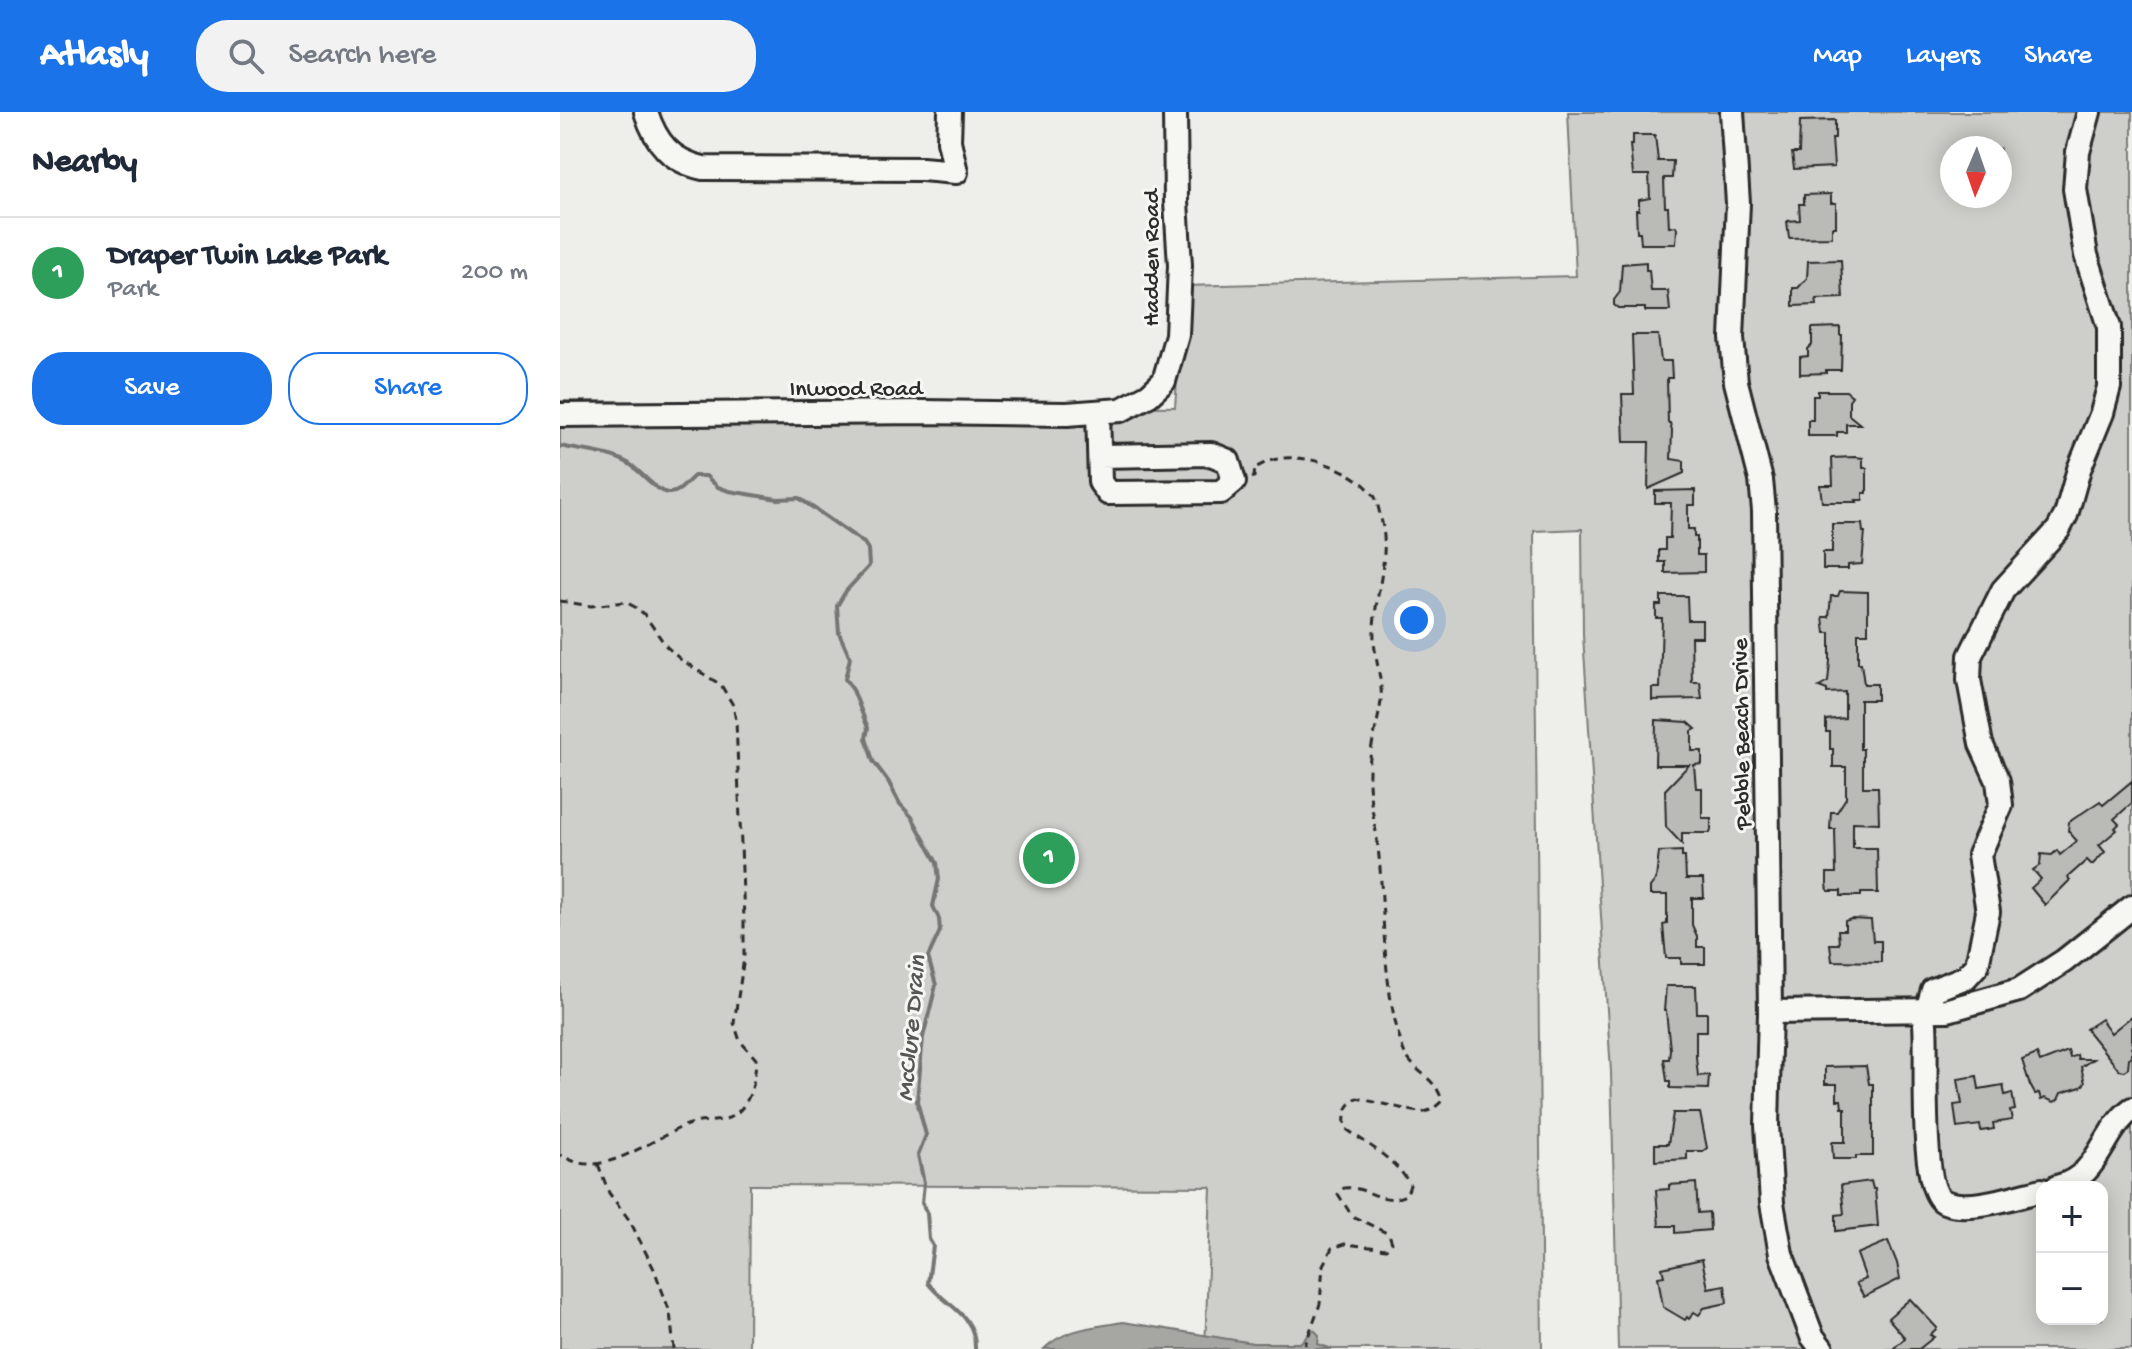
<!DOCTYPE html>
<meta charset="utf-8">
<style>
:root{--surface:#fff;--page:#f2f2f3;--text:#1f2937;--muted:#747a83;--line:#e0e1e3;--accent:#1a73e8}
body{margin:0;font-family:"Gochi Hand",sans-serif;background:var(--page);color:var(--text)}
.controls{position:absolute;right:24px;bottom:24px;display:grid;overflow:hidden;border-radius:16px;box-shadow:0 4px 20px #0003}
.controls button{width:72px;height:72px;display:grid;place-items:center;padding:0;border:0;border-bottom:2px solid var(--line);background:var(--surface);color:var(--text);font:40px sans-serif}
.compass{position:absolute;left:1380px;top:24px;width:72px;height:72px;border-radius:50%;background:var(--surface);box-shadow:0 4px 20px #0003;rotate:182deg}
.you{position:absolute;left:854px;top:508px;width:28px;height:28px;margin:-20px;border:6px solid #fff;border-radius:50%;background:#1a73e8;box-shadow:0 0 0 12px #1a73e833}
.badge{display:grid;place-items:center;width:52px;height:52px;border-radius:50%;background:var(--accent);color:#fff;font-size:26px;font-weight:700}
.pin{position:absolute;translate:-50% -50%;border:4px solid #fff;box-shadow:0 2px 8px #0006}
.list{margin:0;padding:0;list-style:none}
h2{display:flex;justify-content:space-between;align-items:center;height:104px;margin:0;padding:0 32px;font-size:34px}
h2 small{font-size:26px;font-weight:400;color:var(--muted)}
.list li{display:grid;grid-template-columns:52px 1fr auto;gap:24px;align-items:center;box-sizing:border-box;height:112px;padding:0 32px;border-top:2px solid var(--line)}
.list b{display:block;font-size:30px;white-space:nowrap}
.list p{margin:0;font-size:26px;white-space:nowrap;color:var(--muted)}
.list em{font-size:26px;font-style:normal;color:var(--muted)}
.actions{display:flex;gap:16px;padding:24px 32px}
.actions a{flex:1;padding:18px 0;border:2px solid var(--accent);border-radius:32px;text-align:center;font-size:28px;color:var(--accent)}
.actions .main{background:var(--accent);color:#fff}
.icon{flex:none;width:44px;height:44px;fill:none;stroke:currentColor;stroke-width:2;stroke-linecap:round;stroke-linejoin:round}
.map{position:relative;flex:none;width:1572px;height:1237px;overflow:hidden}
header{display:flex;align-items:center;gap:48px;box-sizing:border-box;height:112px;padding:0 40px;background:var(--accent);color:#fff}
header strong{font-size:38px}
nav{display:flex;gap:44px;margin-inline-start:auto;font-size:28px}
.search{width:560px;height:72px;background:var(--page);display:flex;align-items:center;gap:20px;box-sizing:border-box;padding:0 28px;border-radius:32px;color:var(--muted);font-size:30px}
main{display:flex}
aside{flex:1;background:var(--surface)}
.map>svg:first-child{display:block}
.green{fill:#cececa;stroke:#7c7c7a;stroke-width:2;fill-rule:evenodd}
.water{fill:#a6a6a3;stroke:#757573;stroke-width:2}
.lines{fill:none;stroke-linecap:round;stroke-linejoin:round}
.stream{stroke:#757573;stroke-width:4}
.building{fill:#babab7;stroke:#2b2b2b;stroke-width:2}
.minor-casing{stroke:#2b2b2b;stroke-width:28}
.path{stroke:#2b2b2b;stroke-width:3;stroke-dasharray:8 6;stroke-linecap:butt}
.minor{stroke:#f6f6f2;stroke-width:22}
.labels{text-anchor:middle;stroke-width:6;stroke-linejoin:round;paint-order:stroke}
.street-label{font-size:24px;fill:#2b2b2b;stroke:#f6f6f2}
.water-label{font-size:26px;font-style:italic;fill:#565655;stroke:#f6f6f2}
</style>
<header>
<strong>Atlasly</strong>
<div class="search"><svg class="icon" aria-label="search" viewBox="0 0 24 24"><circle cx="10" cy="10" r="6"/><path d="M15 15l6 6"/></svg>Search here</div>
<nav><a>Map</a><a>Layers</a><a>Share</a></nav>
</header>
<main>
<aside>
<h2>Nearby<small></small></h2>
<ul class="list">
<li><span class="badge" style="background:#2e9e5b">1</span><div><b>Draper Twin Lake Park</b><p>Park</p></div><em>200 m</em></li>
</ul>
<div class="actions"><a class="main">Save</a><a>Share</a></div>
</aside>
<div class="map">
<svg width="1572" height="1237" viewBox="0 0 1572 1237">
<rect width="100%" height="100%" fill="#eeeeea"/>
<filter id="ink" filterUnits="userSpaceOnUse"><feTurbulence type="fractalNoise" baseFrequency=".0125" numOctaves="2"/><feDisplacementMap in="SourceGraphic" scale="16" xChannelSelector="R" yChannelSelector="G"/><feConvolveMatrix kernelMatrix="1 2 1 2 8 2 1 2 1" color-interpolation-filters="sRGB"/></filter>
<g filter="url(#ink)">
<path class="green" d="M1008 0H1572V1237H1058L1051 960 1023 523 1022 417 974 419 982 1237H645L651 1075 190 1073 189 1237H0V289L615 295 624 174 1016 164ZM1392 36H1440V84H1392ZM1482 1075H1542V1207H1482Z"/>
<path class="water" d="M563 1210 693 1231H740L754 1218 759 1223 758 1232 772 1237H484C504 1216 536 1215 563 1210Z"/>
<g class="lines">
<path class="stream" d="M0 334C21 339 49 340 68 351 80 358 96 380 108 381 119 382 126 371 134 364H146L158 375 169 379 218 387 239 386 304 431 308 437 309 454 286 479 277 494 279 521 290 546 285 567 293 578 308 616 306 626 313 649 328 669 340 692 352 705 377 751 379 767 373 794 379 807 380 819 368 845 376 873 363 925 357 989 366 1023 358 1043 364 1071 362 1091 367 1101 369 1127 373 1134 368 1171C385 1194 416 1201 415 1237"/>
</g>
<g class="building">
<path d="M1275 8V26H1272L1274 55 1234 57 1232 41H1239L1240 9Z"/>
<path d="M1073 23H1095L1098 49H1113L1112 66H1104L1105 95H1108L1109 115 1116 114 1117 117 1116 132H1081L1080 120H1077L1076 98H1079V88L1090 86 1089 63H1073L1070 33H1073Z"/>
<path d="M1271 82V91H1276V115H1272V125L1229 126 1227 109 1240 108 1239 92H1244V83Z"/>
<path d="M1281 148 1283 186 1256 187 1257 193 1233 194V176H1238L1247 166 1248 149Z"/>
<path d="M1086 150V158H1089L1091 179H1108L1110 199H1085V196H1058L1054 193V188L1060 180 1062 152Z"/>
<path d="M1280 215V223H1282L1281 258H1266V261L1240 262V245L1248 244V237L1252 233V216Z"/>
<path d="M1072 223H1098L1101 249H1111L1112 266H1107L1108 311H1110L1112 318 1111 347 1124 349V361L1088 377 1089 330H1064L1062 282H1074Z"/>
<path d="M1258 279H1286L1292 284 1289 288V303L1300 312H1286V320H1277V324H1248V308H1253V284H1258Z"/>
<path d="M1295 345 1303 346V356H1307V381H1303V388H1296L1297 390H1262L1260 373H1273L1272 346Z"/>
<path d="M1135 378V393H1128V417H1134V425H1137V443H1144V460L1105 461V450H1099V438H1105V426H1110L1111 391H1095V379Z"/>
<path d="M1272 412H1302L1303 420H1305L1302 452 1288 453V457H1263V440H1272Z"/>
<path d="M1280 479 1308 480V521H1298V551H1301L1304 572H1317V588H1300V637H1303V675H1318L1319 711 1293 710V736H1317L1318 781H1301V784H1281V779H1268L1267 772V761H1276L1275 717H1270L1271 700H1277L1286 686V655H1273V637H1270V620H1266V608L1285 606V580L1267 581V578L1259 575 1268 570 1270 549V521H1265L1263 505H1269L1271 484H1278Z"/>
<path d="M1101 484H1127L1128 508H1142V525H1131L1132 570H1140L1142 587 1092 588V576H1100L1102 506H1096V493H1101Z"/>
<path d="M1096 608 1128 610 1136 617 1132 619V639H1142V652L1134 653 1136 676H1142V706H1151V718L1150 721H1122V732L1106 715 1105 678 1129 653H1095Z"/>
<path d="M1572 669V691L1554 707 1559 712 1555 716 1557 718 1539 733 1545 740 1532 753 1527 748 1508 765 1510 768 1485 793 1471 776 1481 767 1473 758 1480 753 1481 742 1492 743 1497 738 1500 743 1517 729 1508 719 1509 710 1540 689 1543 693Z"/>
<path d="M1122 739V745H1125L1126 767H1143L1144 786H1132V813L1137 824V835H1145V852H1121V846H1106L1103 813 1107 812V783H1090V775L1096 767 1099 740Z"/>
<path d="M1291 807 1311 808 1313 829H1321V850L1272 849 1270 832H1279L1278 818H1285V809Z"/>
<path d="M1106 874H1136L1137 901H1147V919H1136V945L1138 964 1149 963 1148 977 1110 976V969H1107L1104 947H1109L1110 937 1106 899H1104Z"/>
<path d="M1572 904V944L1569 946 1568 956 1564 959 1559 958 1526 917 1541 907 1551 921Z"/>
<path d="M1508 939 1510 946 1517 943 1518 947H1533L1521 955 1525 971 1521 975 1501 981 1498 988 1494 990 1485 986 1481 988 1479 981 1475 982 1470 973 1462 948 1477 942 1480 950Z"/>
<path d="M1306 954 1309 972H1313V1044H1296V1047H1273L1272 1030H1285V996H1282L1281 988H1277V972H1265V955Z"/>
<path d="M1417 964 1419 977 1443 973 1445 983 1452 981 1455 998 1450 999 1452 1008 1433 1011 1434 1017 1421 1019 1420 1013 1397 1016 1394 993 1402 992 1398 967Z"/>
<path d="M1113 1001H1140L1147 1036 1143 1039H1127V1047L1095 1049V1032H1108Z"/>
<path d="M1311 1069 1313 1077H1315L1318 1114 1276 1119V1103L1284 1102 1281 1073Z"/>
<path d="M1136 1071 1138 1101 1149 1100 1150 1118 1115 1121V1114H1099L1096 1078 1109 1077V1073Z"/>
<path d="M1328 1129 1337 1151 1340 1167 1304 1185 1296 1171 1306 1167 1297 1142Z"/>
<path d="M1142 1147 1148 1176 1165 1173 1167 1191 1144 1196 1139 1203 1134 1200 1129 1207 1127 1205 1125 1208 1103 1195 1098 1165 1104 1164 1102 1156Z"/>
<path d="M1350 1187 1377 1216 1370 1223 1374 1225 1359 1237H1333L1345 1226 1328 1206Z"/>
</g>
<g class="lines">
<defs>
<g id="minor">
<path d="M86 0C96 31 111 49 143 56L362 57 396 60 389 29 390 0"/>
<path d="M1172 0 1178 91 1172 226 1176 270 1201 368 1204 399 1210 900 1207 1013 1212 1091 1221 1142 1252 1224 1262 1237"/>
<path d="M538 300 540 370 548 381 661 380 674 369 668 349 651 342 540 344"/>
<path d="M0 303 364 300 507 302 561 298 589 283 604 269 617 223 620 153 616 90 615 0"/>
<path d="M1368 895 1373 878 1406 865 1417 853 1428 800 1419 743 1441 693 1438 669 1421 632 1409 568 1410 544 1443 478 1498 418 1506 403 1519 357 1542 301 1549 275V215L1526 143 1515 77 1518 40 1529 0"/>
<path d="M1210 900 1388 898 1459 878 1504 849 1572 795"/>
<path d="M1365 912C1368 942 1358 1079 1385 1090 1409 1100 1457 1084 1482 1078"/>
<path d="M1497 1075C1540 1065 1541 1020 1572 997"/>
</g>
</defs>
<use href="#minor" class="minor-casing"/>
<g class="path">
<path d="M692 366 694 365 695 356C701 353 710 348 717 347 748 341 797 358 815 385 817 390 819 397 820 403 833 445 812 485 814 528 815 548 823 569 821 589 818 613 809 636 809 660 808 683 814 704 817 727 826 797 820 869 843 937 851 960 876 964 882 989L873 997 862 1001 797 986C785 994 784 1002 785 1016 808 1033 837 1048 850 1073L847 1082C824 1096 807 1073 784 1076L778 1082 792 1104 829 1122 832 1131 826 1137 785 1132 772 1136 763 1153 760 1192 745 1233"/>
<path d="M0 489 31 494 65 490 75 495 84 502 106 534 120 547 161 573 173 593 176 609 184 807V846L174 911 180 929 196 947C195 965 193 985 179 999 164 1014 145 1006 127 1013 99 1024 65 1049 35 1052 21 1053 12 1049 0 1043"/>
<path d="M38 1052 49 1081 70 1109 94 1157 110 1200 114 1237"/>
</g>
<use href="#minor" class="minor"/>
</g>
</g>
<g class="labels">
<g class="street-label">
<text transform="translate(590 146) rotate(-90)" y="8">Hadden Road</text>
<text x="296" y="283">Inwood Road</text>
<text transform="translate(1180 622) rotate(-91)" y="8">Pebble Beach Drive</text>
</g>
<g class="water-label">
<text transform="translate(349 916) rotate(-85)" y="9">McClure Drain</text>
</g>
</g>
</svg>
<div class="controls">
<button>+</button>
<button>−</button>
</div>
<svg class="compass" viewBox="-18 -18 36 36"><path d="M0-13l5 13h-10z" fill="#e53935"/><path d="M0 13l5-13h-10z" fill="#747a83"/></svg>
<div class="you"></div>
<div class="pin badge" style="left:489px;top:746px;background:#2e9e5b">1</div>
</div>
</main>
